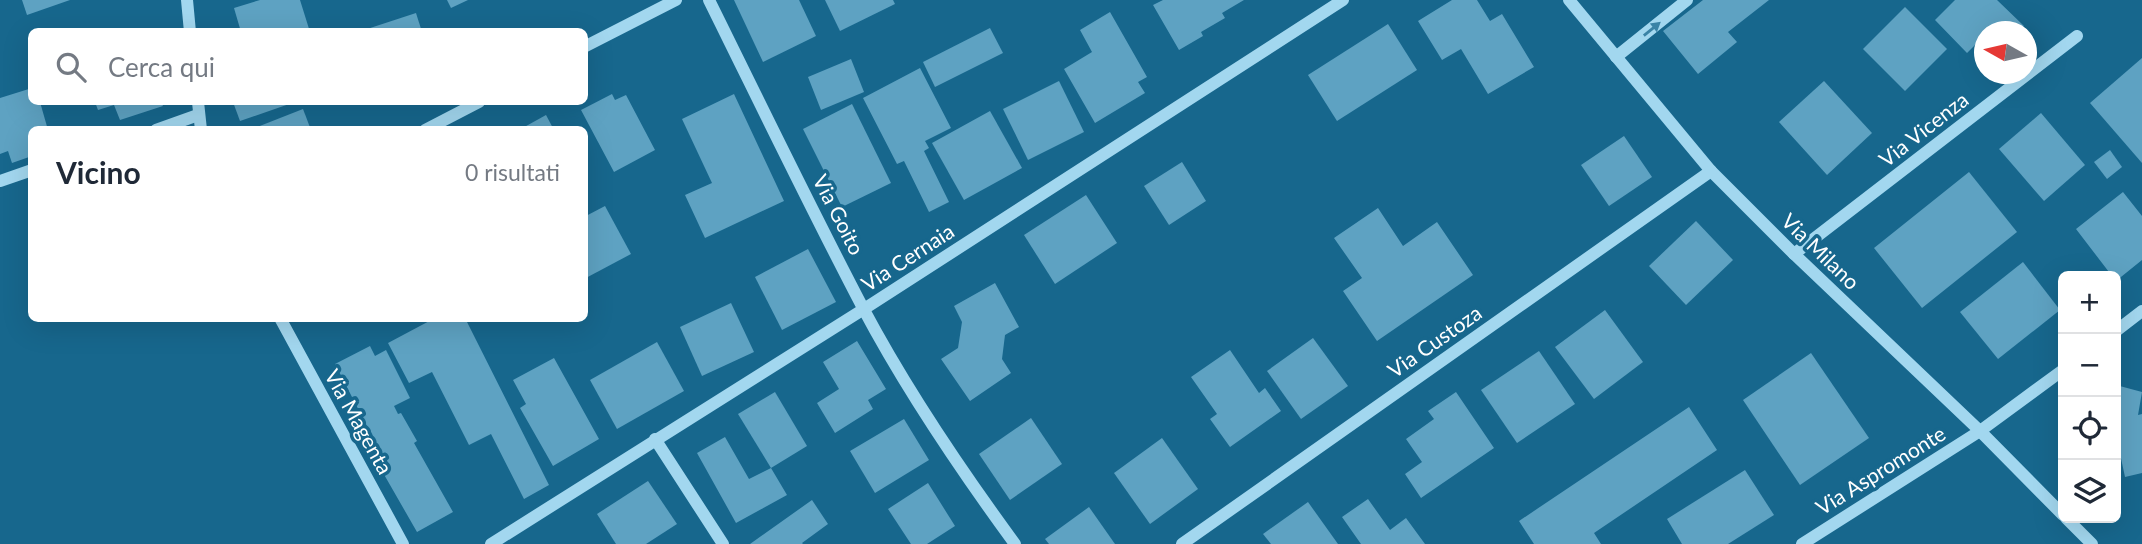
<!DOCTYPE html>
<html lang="it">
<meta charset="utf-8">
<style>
:root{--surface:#fff;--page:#f2f2f3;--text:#1f2937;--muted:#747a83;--line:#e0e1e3}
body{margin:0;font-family:Lato,sans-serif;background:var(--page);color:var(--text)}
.controls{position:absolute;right:21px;bottom:21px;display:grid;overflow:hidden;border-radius:10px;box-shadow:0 7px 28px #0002}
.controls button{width:63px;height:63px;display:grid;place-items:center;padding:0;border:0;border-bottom:2px solid var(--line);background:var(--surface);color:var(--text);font:35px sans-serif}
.compass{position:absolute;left:1974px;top:21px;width:63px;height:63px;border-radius:50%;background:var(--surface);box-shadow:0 7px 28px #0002;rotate:278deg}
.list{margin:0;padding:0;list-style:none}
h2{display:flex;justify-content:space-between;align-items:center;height:91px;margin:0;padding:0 28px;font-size:30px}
h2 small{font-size:23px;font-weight:400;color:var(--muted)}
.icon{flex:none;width:38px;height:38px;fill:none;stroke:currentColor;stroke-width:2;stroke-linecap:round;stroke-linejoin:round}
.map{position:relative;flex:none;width:2142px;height:544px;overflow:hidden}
.search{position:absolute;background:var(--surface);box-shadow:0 7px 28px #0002;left:28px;top:28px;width:560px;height:77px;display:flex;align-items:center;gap:18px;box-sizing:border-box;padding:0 24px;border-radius:10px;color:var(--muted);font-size:26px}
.panel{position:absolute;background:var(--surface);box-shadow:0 7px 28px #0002;left:28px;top:126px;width:560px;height:196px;border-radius:10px}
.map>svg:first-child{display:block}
.building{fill:#5ea2c2}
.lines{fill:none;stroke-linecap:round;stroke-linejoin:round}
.minor{stroke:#a2d7ef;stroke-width:12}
.oneway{fill:#3a83a6}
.labels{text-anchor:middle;stroke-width:7;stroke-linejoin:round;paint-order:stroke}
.street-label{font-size:21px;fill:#fff;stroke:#17678d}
</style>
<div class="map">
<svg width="2142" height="544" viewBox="0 0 2142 544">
<rect width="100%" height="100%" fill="#17678d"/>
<g class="building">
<path d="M22 0H70L27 15Z"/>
<path d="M260 0H300L310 32H241L234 8Z"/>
<path d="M447 0H468L451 8Z"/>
<path d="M734 0H799L816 36 763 62Z"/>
<path d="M825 0H893L895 4 840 31Z"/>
<path d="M1163 0H1244L1222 13 1225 18 1201 32 1203 36 1179 50 1153 5Z"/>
<path d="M1452 0H1477L1490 21 1502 14 1534 67 1488 94 1461 49 1442 60 1418 21Z"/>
<path d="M1703 0H1769L1728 32 1737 42 1698 74 1663 31Z"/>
<path d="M1955 0H1997L2024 26 2018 32H1984V44L1980 40 1967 53 1935 20Z"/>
<path d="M1905 7 1947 49 1905 91 1863 49Z"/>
<path d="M1110 12 1147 77 1138 82 1145 93 1095 123 1064 69 1092 52 1080 30Z"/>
<path d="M416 13 422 32H361V31Z"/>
<path d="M1388 24 1417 70 1337 121 1308 75Z"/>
<path d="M990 28 1003 53 935 87 923 62Z"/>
<path d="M2142 58V163L2090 103Z"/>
<path d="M851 59 864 92 821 110 808 77Z"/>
<path d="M920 68 951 128 925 141 929 148 924 151 949 202 929 212 904 161 897 164 863 98Z"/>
<path d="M1059 81 1084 132 1028 160 1003 109Z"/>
<path d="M1824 81 1872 133 1827 175 1779 122Z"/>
<path d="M32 88V102H40L48 130H32V156L12 163 8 151 0 154V98Z"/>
<path d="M612 94 615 100 626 95 655 150 614 172 581 110Z"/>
<path d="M734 94 784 201 705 238 685 195 712 183 682 119Z"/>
<path d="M95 102H161L163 106 120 120 114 105 98 110Z"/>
<path d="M233 102H295L240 121Z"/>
<path d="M852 104 891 183 842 207 803 129Z"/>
<path d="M303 109 311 130H252V129Z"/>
<path d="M990 111 1022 168 964 200 932 143Z"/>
<path d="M2041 113 2085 165 2044 201 1999 149Z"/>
<path d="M546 115 554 130H519Z"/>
<path d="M1624 136 1652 177 1609 206 1581 165Z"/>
<path d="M2110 150 2122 167 2107 179 2094 162Z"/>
<path d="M1182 162 1206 201 1169 225 1144 186Z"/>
<path d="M1969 172 2017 232 1922 308 1874 248Z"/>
<path d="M2123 192 2142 216V260L2116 281V276H2112L2076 229Z"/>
<path d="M1086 195 1117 243 1055 284 1024 235Z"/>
<path d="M605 206 631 254 584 279V217Z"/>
<path d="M1378 208 1403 246 1437 222 1473 275 1377 341 1343 291 1362 278 1334 238Z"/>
<path d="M1696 221 1733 260 1686 305 1649 266Z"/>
<path d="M808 249 836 302 782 330 755 277Z"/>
<path d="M2023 262 2060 310 1998 359 1960 312Z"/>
<path d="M995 283 1019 327 1005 335 1002 359 1011 373 970 401 941 359 958 348 962 322 954 306Z"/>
<path d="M731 303 754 352 702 376 680 327Z"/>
<path d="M1605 310 1643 362 1594 399 1555 347Z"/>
<path d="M435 318H465L549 485 524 499 491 434 469 445 432 372 409 383 388 343Z"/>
<path d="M1313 338 1348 386 1301 419 1267 371Z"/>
<path d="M857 341 886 389 868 400 873 409 835 433 817 403 839 389 823 362Z"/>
<path d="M657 342 684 391 617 429 590 380Z"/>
<path d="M370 346 375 356 386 350 410 398 394 406 398 414 401 413 417 441 414 443 453 512 417 532 378 464 382 461 366 432 369 430 335 364Z"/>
<path d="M1230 350 1259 393 1265 388 1281 411 1230 447 1210 419 1217 414 1191 377Z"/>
<path d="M1539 351 1575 404 1517 443 1481 390Z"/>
<path d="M1811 353 1869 438 1800 485 1743 400Z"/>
<path d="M554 358 599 439 553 466 520 408 526 404 513 380Z"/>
<path d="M2116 385 2142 392 2138 415 2142 414V473L2125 477 2116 435Z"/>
<path d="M775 392 807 446 771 468 738 414Z"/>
<path d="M1456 392 1494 448 1421 498 1405 474 1422 462 1406 439 1434 419 1428 411Z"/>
<path d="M1689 407 1717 450 1594 533 1601 544H1534L1519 521Z"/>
<path d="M1031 418 1062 464 1010 500 979 454Z"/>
<path d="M904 419 929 460 875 493 850 451Z"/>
<path d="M725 437 749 479 771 468 787 495 736 523 697 453Z"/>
<path d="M1162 438 1198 489 1150 524 1114 473Z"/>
<path d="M1745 470 1774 515 1728 544H1682L1667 519Z"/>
<path d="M648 481 677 524 646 544H616L597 514Z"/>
<path d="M928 483 955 526 927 544H911L888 509Z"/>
<path d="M1368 499 1390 530 1406 518 1425 544H1361L1342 517Z"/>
<path d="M812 500 828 524 802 543 803 544H750Z"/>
<path d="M1308 502 1338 544H1271L1263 534Z"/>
<path d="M1089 507 1115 544H1049L1045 539Z"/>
</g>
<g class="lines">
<g class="minor">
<path d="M187 0 190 32"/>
<path d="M709 0C760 103 810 207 863 308 907 391 960 469 1015 544"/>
<path d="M1569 0 1711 171 1794 254 1980 431 2063 515"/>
<path d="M584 47 676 0"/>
<path d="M1616 57 1687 0"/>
<path d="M198 102 201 130"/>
<path d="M156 130 198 115"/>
<path d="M425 130 479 102"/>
<path d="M0 181 32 170"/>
<path d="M1794 254 2077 36"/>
<path d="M280 318 403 544"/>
<path d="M2116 331 2142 311"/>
<path d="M655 439 723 544"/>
<path d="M2066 518 2092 544"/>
<path d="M491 544 864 309 1343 0"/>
<path d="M1182 544 1711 171"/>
<path d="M1802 544 1980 431 2063 370"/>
</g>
</g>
<defs><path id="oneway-solid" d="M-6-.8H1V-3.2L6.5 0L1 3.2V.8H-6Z" transform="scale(1.75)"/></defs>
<use class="oneway" href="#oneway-solid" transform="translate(1652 29) rotate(-39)"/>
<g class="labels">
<g class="street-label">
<text transform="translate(1924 130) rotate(-38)" y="7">Via Vicenza</text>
<text transform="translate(838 215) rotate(63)" y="7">Via Goito</text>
<text transform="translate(1820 252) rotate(44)" y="7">Via Milano</text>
<text transform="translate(908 258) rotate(-33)" y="7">Via Cernaia</text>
<text transform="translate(1435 342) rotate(-35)" y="7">Via Custoza</text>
<text transform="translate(358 422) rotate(61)" y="7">Via Magenta</text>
<text transform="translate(1881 471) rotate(-32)" y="7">Via Aspromonte</text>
</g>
</g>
</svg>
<div class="controls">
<button>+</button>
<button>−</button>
<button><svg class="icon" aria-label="locate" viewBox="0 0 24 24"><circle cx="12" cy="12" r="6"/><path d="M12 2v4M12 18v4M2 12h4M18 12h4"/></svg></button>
<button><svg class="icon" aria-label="layers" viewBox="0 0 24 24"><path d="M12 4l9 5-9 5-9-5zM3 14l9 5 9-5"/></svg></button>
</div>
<svg class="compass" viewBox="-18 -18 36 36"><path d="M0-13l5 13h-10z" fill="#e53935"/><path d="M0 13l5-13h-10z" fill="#747a83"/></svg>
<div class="search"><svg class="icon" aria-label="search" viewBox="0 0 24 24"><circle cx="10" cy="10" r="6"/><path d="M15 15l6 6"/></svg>Cerca qui</div>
<section class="panel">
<h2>Vicino<small>0 risultati</small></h2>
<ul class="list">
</ul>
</section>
</div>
